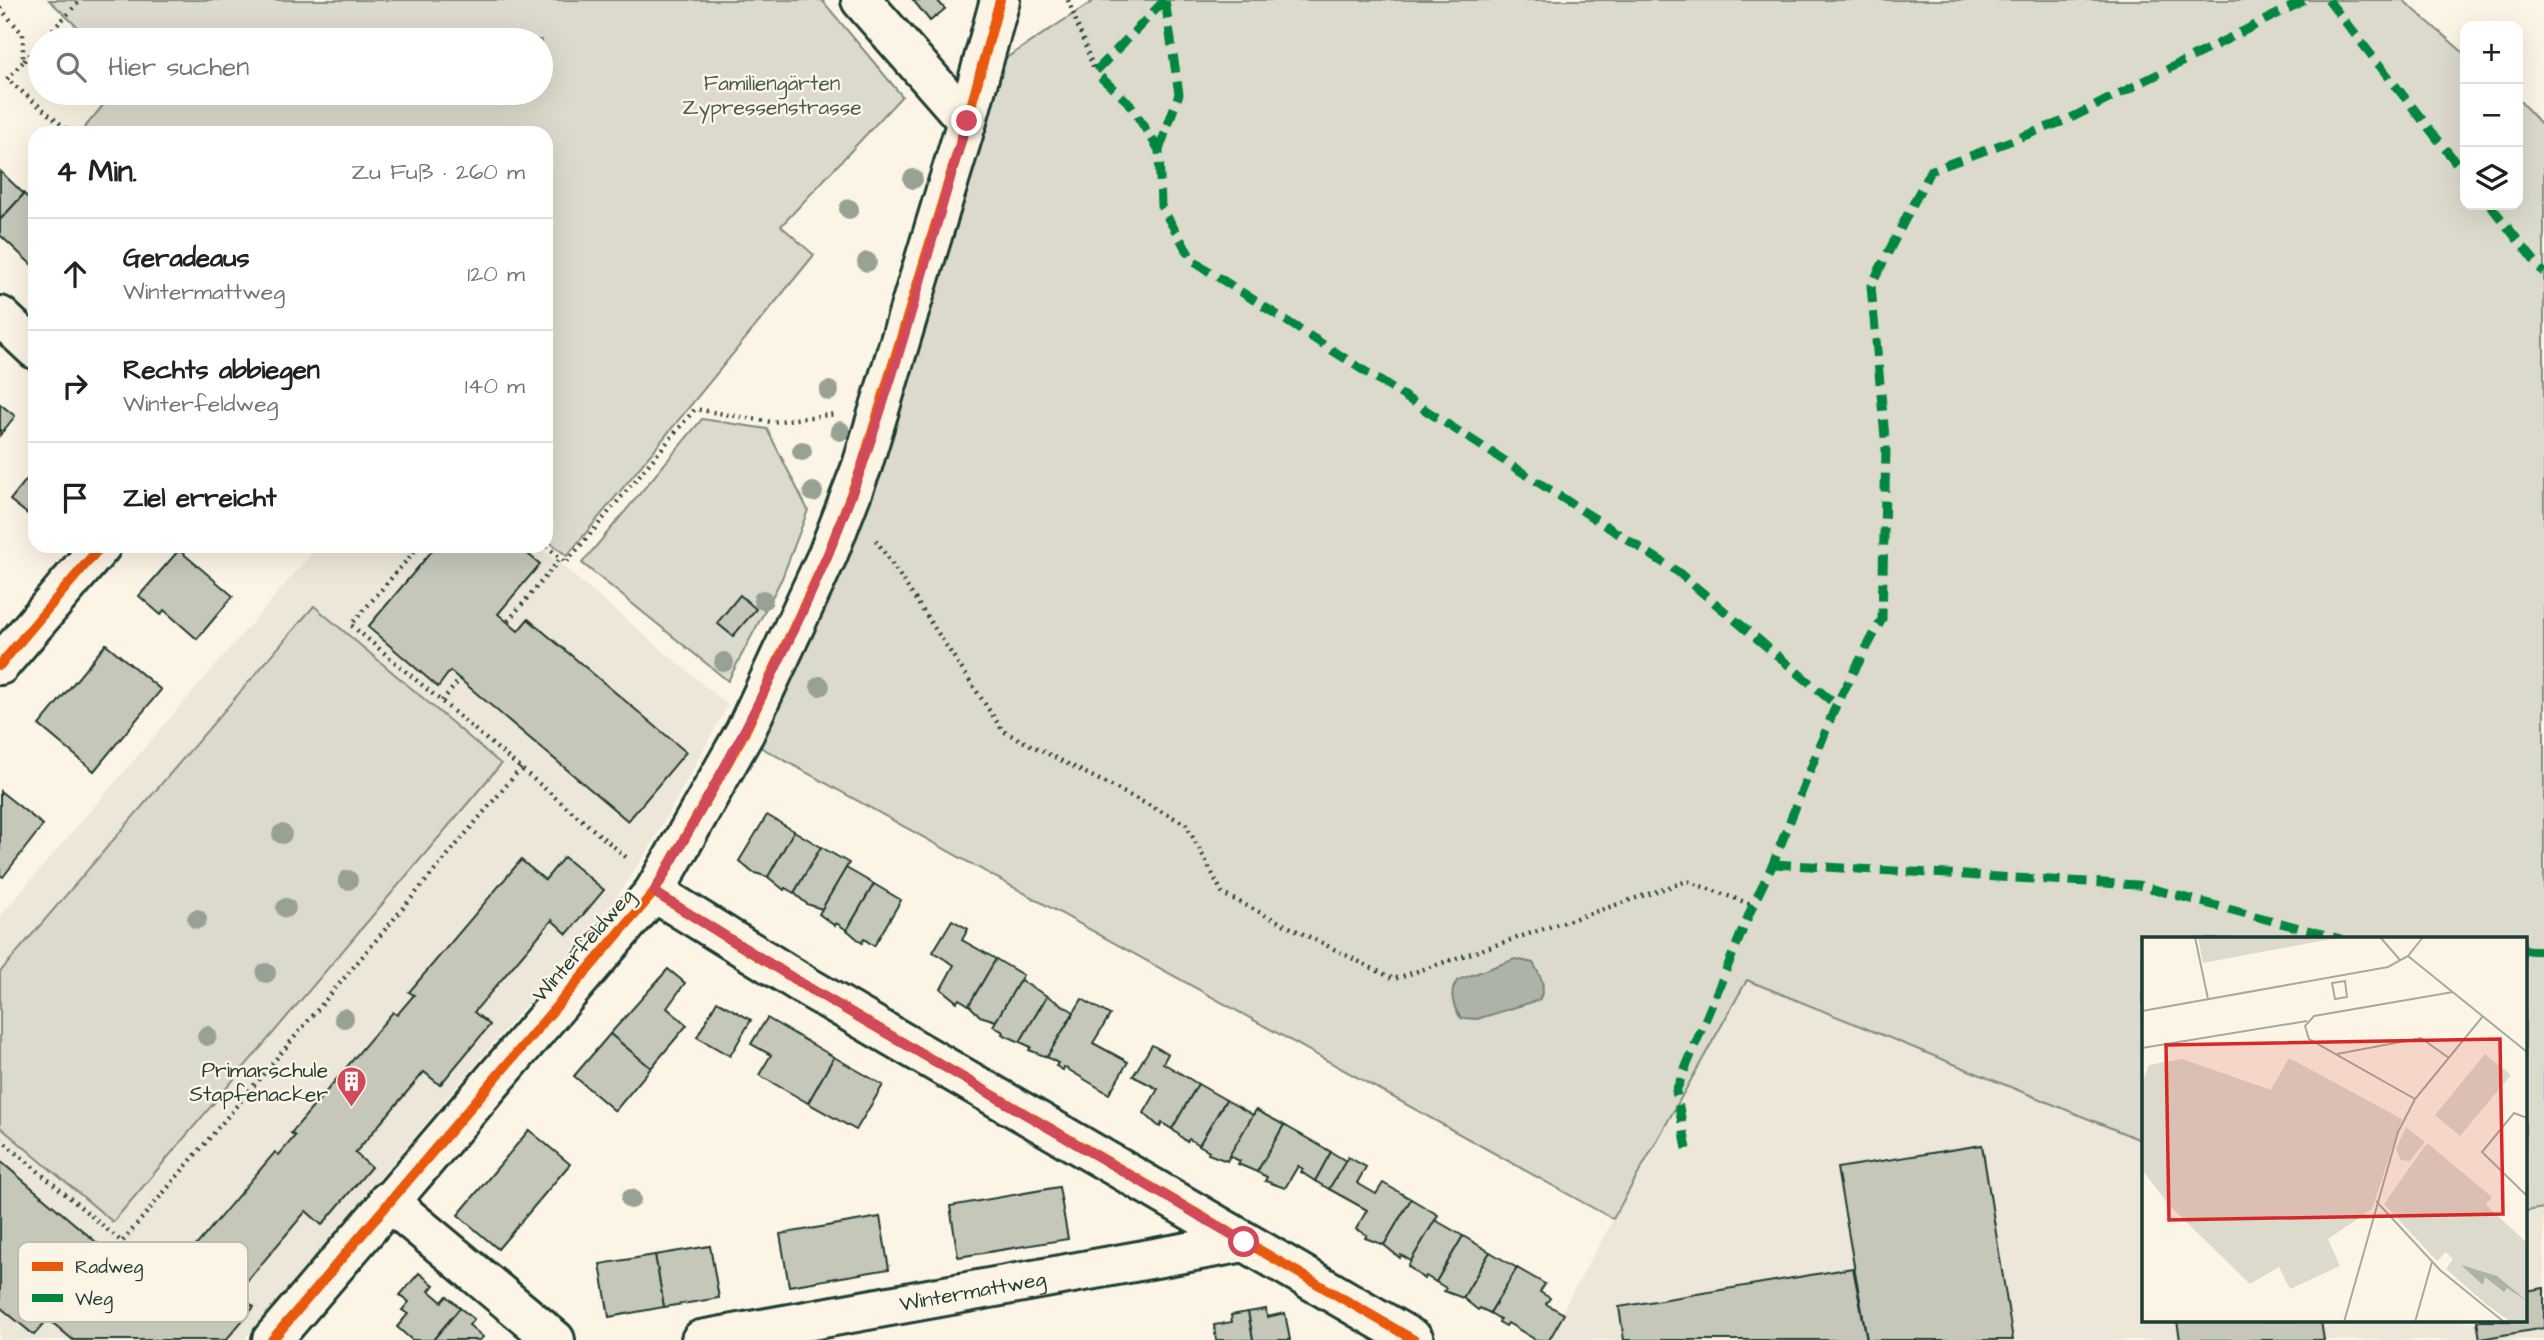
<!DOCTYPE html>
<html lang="de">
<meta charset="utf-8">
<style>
:root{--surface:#fff;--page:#f6f6f6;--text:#202124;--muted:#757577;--line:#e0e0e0}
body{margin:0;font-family:"Architects Daughter",sans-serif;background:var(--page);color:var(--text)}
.controls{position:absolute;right:21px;top:21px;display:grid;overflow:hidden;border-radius:14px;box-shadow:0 7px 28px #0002}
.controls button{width:63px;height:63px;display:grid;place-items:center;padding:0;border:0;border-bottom:2px solid var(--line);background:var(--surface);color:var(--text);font:35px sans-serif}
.stop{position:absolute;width:21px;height:21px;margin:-16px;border:5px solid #d1495b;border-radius:50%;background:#fff}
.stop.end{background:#d1495b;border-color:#fff;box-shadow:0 2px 7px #0008}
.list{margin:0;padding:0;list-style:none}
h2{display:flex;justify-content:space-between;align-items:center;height:91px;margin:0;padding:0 28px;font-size:30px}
h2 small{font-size:23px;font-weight:400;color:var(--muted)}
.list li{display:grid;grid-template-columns:46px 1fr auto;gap:21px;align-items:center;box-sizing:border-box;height:112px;padding:0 28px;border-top:2px solid var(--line)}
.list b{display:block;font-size:26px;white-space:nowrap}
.list p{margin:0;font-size:23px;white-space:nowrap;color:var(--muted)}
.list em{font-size:23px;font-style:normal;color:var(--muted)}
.icon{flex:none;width:38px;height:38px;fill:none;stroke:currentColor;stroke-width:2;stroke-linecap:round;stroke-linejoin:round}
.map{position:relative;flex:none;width:2544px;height:1340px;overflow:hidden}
.search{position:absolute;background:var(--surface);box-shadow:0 7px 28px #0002;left:28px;top:28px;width:525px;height:77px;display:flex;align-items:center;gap:18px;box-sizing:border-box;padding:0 24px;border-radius:38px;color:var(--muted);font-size:26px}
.panel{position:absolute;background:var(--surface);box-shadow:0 7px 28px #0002;left:28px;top:126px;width:525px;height:427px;border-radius:21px}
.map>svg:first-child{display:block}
.built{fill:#ece7d8}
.green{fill:#dcdacc;stroke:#7e8c80;stroke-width:2}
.water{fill:#aeb3a7;stroke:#758479;stroke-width:2}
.building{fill:#c5c7b9;stroke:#1f3d34;stroke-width:2}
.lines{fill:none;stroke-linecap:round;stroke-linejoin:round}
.street-casing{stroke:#1f3d34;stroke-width:44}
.path{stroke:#1f3d34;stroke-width:4.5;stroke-dasharray:2 5;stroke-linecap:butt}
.street{stroke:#fcf5e5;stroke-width:38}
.quiet{stroke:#00873e;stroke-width:9;stroke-dasharray:18 9;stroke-linecap:butt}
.cycleway-casing{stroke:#fcf5e5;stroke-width:15}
.cycleway{stroke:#e8590c;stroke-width:10}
.tree{fill:#97a194}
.route{stroke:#d1495b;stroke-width:9}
.labels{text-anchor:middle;stroke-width:5;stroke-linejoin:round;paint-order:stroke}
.park-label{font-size:21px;fill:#455c52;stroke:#fcf5e5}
.street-label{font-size:21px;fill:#1f3d34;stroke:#fcf5e5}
.poi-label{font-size:21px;fill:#1f3d34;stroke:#fcf5e5;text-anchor:end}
.inset-road{fill:none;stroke:#a4ab9e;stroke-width:2}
.view{fill:#d62828;fill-opacity:0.15;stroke:#d62828;stroke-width:3.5}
.inset-edge{fill:none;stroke:#1f3d34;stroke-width:3.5}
.key{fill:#fcf5e5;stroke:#babeb0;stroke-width:2}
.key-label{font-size:19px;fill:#1f3d34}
</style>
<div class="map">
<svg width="2544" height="1340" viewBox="0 0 2544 1340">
<rect width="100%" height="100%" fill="#fcf5e5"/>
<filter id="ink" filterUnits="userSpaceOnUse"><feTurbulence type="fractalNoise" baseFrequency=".0143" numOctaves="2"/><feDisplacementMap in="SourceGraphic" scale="14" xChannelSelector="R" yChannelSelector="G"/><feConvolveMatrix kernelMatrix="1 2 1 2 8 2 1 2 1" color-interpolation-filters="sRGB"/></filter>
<g filter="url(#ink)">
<g class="built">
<path d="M318 546H538L728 705 649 849 615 899 243 1340H0V916Z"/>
<path d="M1747 980 2143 1141V1321H2525V1211L2544 1208V1340H1546Z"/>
</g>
<g class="green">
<path d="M49 0H822L902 96 781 226 814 255 567 556 546 539V133L81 132 113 93H541V40H91Z"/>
<path d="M1095 0H2403L2465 54V205H2518V99L2544 127V1208L2525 1211V939H2143V1141L1747 980 1613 1219 755 744 890 441 926 328 1000 62Z"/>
<path d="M702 419 767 429 808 510 782 578 728 681 582 563Z"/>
<path d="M314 606 501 764 113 1222 0 1127V972Z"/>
</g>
<path class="water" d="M1515 959 1533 963C1541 977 1547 986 1539 1000L1477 1019 1461 1018C1453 1007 1448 991 1458 980Z"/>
<g class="building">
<path d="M913 0H937L945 9 930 21Z"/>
<path d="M0 171 24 194 0 220Z"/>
<path d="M24 194 35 204V268L0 235V220Z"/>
<path d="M0 404 15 416 0 435Z"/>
<path d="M35 469V520L10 500Z"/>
<path d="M436 546H518L540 564 498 614 518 631 528 619 686 752 628 821 450 671 438 687 368 627Z"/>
<path d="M179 550 233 596 197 639 164 610 161 615 139 596Z"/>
<path d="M740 595 756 609 733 636 717 623Z"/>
<path d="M106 644 161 690 94 771 39 725Z"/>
<path d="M0 791 43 825 3 877 0 875Z"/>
<path d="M767 815 794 831 768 877 752 872 739 861Z"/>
<path d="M794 831 821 847 794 893 785 888 784 890 768 877Z"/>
<path d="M821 847 849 863 822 909 807 904 794 893Z"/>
<path d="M564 857 604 890 567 934 552 920 474 1012 490 1025 440 1085 424 1072 355 1153 371 1167 322 1225 306 1211 237 1293 254 1307 226 1340H73L48 1319 34 1335 0 1307V1161L160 1296 177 1276 173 1273 275 1152 279 1155 295 1136 291 1133 393 1012 397 1015 414 995 409 992 521 860 545 880Z"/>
<path d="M846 868 874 884 847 930 836 923 835 926 819 914Z"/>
<path d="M874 884 901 900 874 946 864 939 862 943 847 930Z"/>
<path d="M952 920 968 929 962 940 996 959 969 1005 959 999 957 1002 941 989 954 965 933 952Z"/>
<path d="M996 959 1023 975 996 1021 980 1016 969 1005Z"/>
<path d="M668 969 685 983 667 1008 687 1025 651 1068 610 1034Z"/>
<path d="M1020 980 1047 996 1020 1042 1002 1034 1003 1032 993 1026Z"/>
<path d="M1047 996 1074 1012 1047 1057 1029 1050 1031 1047 1020 1042Z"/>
<path d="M1082 999 1110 1015 1093 1043 1128 1062 1109 1094 1064 1067 1063 1070 1056 1066 1058 1063 1047 1057Z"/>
<path d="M717 1001 751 1020 730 1056 697 1037Z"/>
<path d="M767 1018 834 1057 808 1103 759 1075 771 1055 751 1044Z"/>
<path d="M610 1034 651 1068 615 1111 574 1076Z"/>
<path d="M1152 1045 1168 1054 1163 1063 1198 1084 1172 1129 1162 1123 1160 1127 1157 1125 1144 1113 1158 1089 1133 1076Z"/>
<path d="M834 1057 883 1085 856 1130 808 1103Z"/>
<path d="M1198 1084 1226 1100 1199 1145 1189 1139 1187 1142 1172 1129Z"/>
<path d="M1226 1100 1253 1115 1227 1161 1208 1154 1209 1151 1199 1145Z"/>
<path d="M1256 1110 1284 1125 1257 1172 1238 1164 1240 1161 1229 1156Z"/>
<path d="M1284 1125 1331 1152 1315 1181 1301 1172 1303 1169 1298 1166 1285 1188 1265 1181 1267 1177 1257 1172Z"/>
<path d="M529 1130 570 1164 498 1249 458 1215Z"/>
<path d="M1982 1145 2013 1340H1867L1837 1168Z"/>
<path d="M1331 1152 1346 1161 1329 1189 1315 1181Z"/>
<path d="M1348 1157 1366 1167 1357 1183 1376 1194 1383 1183 1411 1199 1384 1245 1365 1238 1367 1235 1356 1229 1367 1210 1329 1189Z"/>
<path d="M1059 1187 1068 1239 958 1257 950 1206Z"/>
<path d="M1411 1199 1438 1215 1411 1261 1401 1255 1400 1258 1384 1245Z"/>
<path d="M880 1217 889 1269 789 1286 780 1234Z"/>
<path d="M1435 1220 1463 1236 1436 1282 1426 1276 1424 1279 1408 1266Z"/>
<path d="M1463 1236 1490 1252 1463 1298 1444 1291 1446 1288 1436 1282Z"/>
<path d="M710 1246 719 1298 664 1307 655 1255Z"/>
<path d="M1490 1252 1517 1268 1490 1313 1480 1308 1478 1310 1463 1298Z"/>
<path d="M655 1255 664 1307 609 1317 600 1264Z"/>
<path d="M1517 1268 1545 1284 1540 1292 1550 1298 1546 1304 1564 1314 1549 1340H1536L1508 1323 1506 1326 1499 1322 1500 1319 1490 1313Z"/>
<path d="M1853 1268 1867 1340H1624L1619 1307Z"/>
<path d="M419 1273 434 1285 429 1291 442 1302 447 1296 460 1308 433 1340H412L397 1327 408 1314 402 1310 409 1302 400 1295Z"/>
<path d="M2544 1288V1328L2480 1339 2477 1321H2525V1291Z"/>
<path d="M460 1308 474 1319 469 1325 483 1337 480 1340H433Z"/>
<path d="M1266 1309 1267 1317 1285 1313 1290 1340H1253L1248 1312Z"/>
<path d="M1248 1312 1253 1340H1216L1214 1325 1232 1322 1231 1315Z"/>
<path d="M2177 1321H2321L2324 1340H2180Z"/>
</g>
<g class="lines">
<defs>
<g id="street">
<path d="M861 0 967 121"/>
<path d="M0 316 35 349"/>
<path d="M0 665 101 546"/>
<path d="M654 892 809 988 1414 1340"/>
<path d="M388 1201 555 1340"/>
<path d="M272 1340 654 892 745 732 828 554 862 466 967 121 1000 0"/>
<path id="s1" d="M701 1340 1244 1242"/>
</g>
</defs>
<use href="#street" class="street-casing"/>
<g class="path">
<path d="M1068 0 1095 72"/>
<path d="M0 8 23 34V62L7 79 71 133"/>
<path d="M43 40 81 0"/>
<path d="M24 61 40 44"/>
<path d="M876 540 1003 731 1186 824 1223 894 1394 979 1687 881 1753 905"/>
<path d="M419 546 351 625 627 858"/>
<path d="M546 546 566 563 695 409 771 422 836 414"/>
<path d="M508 621 561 558"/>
<path d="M442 701 460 679"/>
<path d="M0 1139 122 1242 521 768"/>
</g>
<use href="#street" class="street"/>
<g class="quiet">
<path d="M1165 0 1095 72 1129 103 1159 150 1161 206 1193 261 1678 572 1836 705"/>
<path d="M2328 0 2465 174"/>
<path d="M1159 150 1179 94 1165 0"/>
<path d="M2490 205 2544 273"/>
<path d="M1773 864 2138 885 2341 939"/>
<path d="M2525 950 2544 951"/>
<path d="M1687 1149 1676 1091 1753 905 1773 864 1836 705 1882 619 1886 448 1871 286 1930 171 2069 119 2305 0"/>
</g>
<defs>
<g id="cycleway">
<path d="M0 665 101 546"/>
<path d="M654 892 809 988 1414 1340"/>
<path d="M272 1340 654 892 745 732 828 554 862 466 967 121 1000 0"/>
</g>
</defs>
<use href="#cycleway" class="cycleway-casing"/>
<use href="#cycleway" class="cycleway"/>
</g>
<g class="tree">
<circle cx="913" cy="179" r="10"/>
<circle cx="849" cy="209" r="10"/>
<circle cx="867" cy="262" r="10"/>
<circle cx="829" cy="391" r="10"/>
<circle cx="840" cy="431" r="10"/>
<circle cx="802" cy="451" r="10"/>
<circle cx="813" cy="492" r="10"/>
<circle cx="763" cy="600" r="10"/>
<circle cx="724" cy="662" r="10"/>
<circle cx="820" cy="686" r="10"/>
<circle cx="282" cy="834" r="10"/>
<circle cx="348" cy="880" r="10"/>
<circle cx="286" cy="908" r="10"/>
<circle cx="197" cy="919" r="10"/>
<circle cx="266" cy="973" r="10"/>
<circle cx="344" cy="1018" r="10"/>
<circle cx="207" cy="1036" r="10"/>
<circle cx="631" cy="1199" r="10"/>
</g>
</g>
<g class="lines" filter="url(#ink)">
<path class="route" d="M967 121C924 266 887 414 828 554 779 671 718 782 654 892L809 988 1244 1242"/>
</g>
<defs>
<symbol id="building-pin" viewBox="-11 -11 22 30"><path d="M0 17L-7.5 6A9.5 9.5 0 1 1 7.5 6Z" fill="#d1495b" stroke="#fcf5e5"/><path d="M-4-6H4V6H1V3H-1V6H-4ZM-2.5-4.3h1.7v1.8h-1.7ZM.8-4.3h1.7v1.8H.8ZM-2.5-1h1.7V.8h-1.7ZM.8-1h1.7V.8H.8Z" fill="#fff"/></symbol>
</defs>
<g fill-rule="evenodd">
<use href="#building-pin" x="334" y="1064" width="35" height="47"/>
</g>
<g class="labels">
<g class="park-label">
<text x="772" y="90">Familiengärten<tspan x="772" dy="24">Zypressenstrasse</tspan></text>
</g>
<g class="street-label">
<text transform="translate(583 945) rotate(-49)" y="7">Winterfeldweg</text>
<text dy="7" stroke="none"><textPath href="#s1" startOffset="276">Wintermattweg</textPath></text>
</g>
<g class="poi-label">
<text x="328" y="1077">Primarschule<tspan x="328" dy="24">Stapfenacker</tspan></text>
</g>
</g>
<g transform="translate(2142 937)">
<rect width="385" height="385" fill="#fcf5e5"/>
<path d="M56 0H200L61 26ZM343 117 369 138 318 199 293 178ZM147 121 260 182 230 272 186 302 198 329 148 352 137 330 108 347 28 269 0 233V146L7 128 40 122 129 153ZM264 190 283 205 268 224 259 223 254 212ZM285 206 350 260 344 268 385 306V385H369L344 367 304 332 311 322 304 315 295 324 242 267Z" fill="#dcdacc"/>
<path d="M319 328 355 339 385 364 365 351 362 355 343 340 341 348Z" fill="#aeb3a7"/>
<path class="inset-road" d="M53 0 66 62M238 0 258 23M266 19 385 115M203 44 205 60 193 62 190 46ZM0 74 246 30 266 19 281 0M0 111 165 84M195 117 279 101 307 121M273 162 167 102 163 89 172 79 311 55M385 181 372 176 340 215 385 259M234 264 298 333 362 385M202 385 256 195 273 162 341 79M273 385 290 325"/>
<path class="view" d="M358 102 361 277 27 283 24 108Z"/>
<rect width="385" height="385" class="inset-edge"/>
</g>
<rect x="18" y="1242" width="230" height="80" rx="10" class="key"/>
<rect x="32" y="1262" width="31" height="9" fill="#e8590c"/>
<rect x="32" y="1294" width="31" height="8" fill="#00873e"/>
<g class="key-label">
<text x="75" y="1273">Radweg</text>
<text x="75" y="1305">Weg</text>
</g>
</svg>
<div class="controls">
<button>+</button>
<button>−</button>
<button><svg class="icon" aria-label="layers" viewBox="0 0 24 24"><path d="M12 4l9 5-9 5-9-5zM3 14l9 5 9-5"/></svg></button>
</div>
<div class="stop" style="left:1244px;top:1242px"></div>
<div class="stop end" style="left:967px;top:121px"></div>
<div class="search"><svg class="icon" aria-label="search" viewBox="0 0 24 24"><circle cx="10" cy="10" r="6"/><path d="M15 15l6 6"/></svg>Hier suchen</div>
<section class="panel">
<h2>4 Min.<small>Zu Fuß · 260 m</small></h2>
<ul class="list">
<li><svg class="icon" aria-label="ahead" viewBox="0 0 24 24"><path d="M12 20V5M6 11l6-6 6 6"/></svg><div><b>Geradeaus</b><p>Wintermattweg</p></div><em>120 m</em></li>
<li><svg class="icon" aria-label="right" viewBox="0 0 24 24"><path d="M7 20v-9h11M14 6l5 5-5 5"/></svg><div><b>Rechts abbiegen</b><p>Winterfeldweg</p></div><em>140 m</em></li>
<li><svg class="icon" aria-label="arrive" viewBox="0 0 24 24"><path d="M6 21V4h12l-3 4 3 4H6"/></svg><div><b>Ziel erreicht</b></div></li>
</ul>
</section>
</div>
